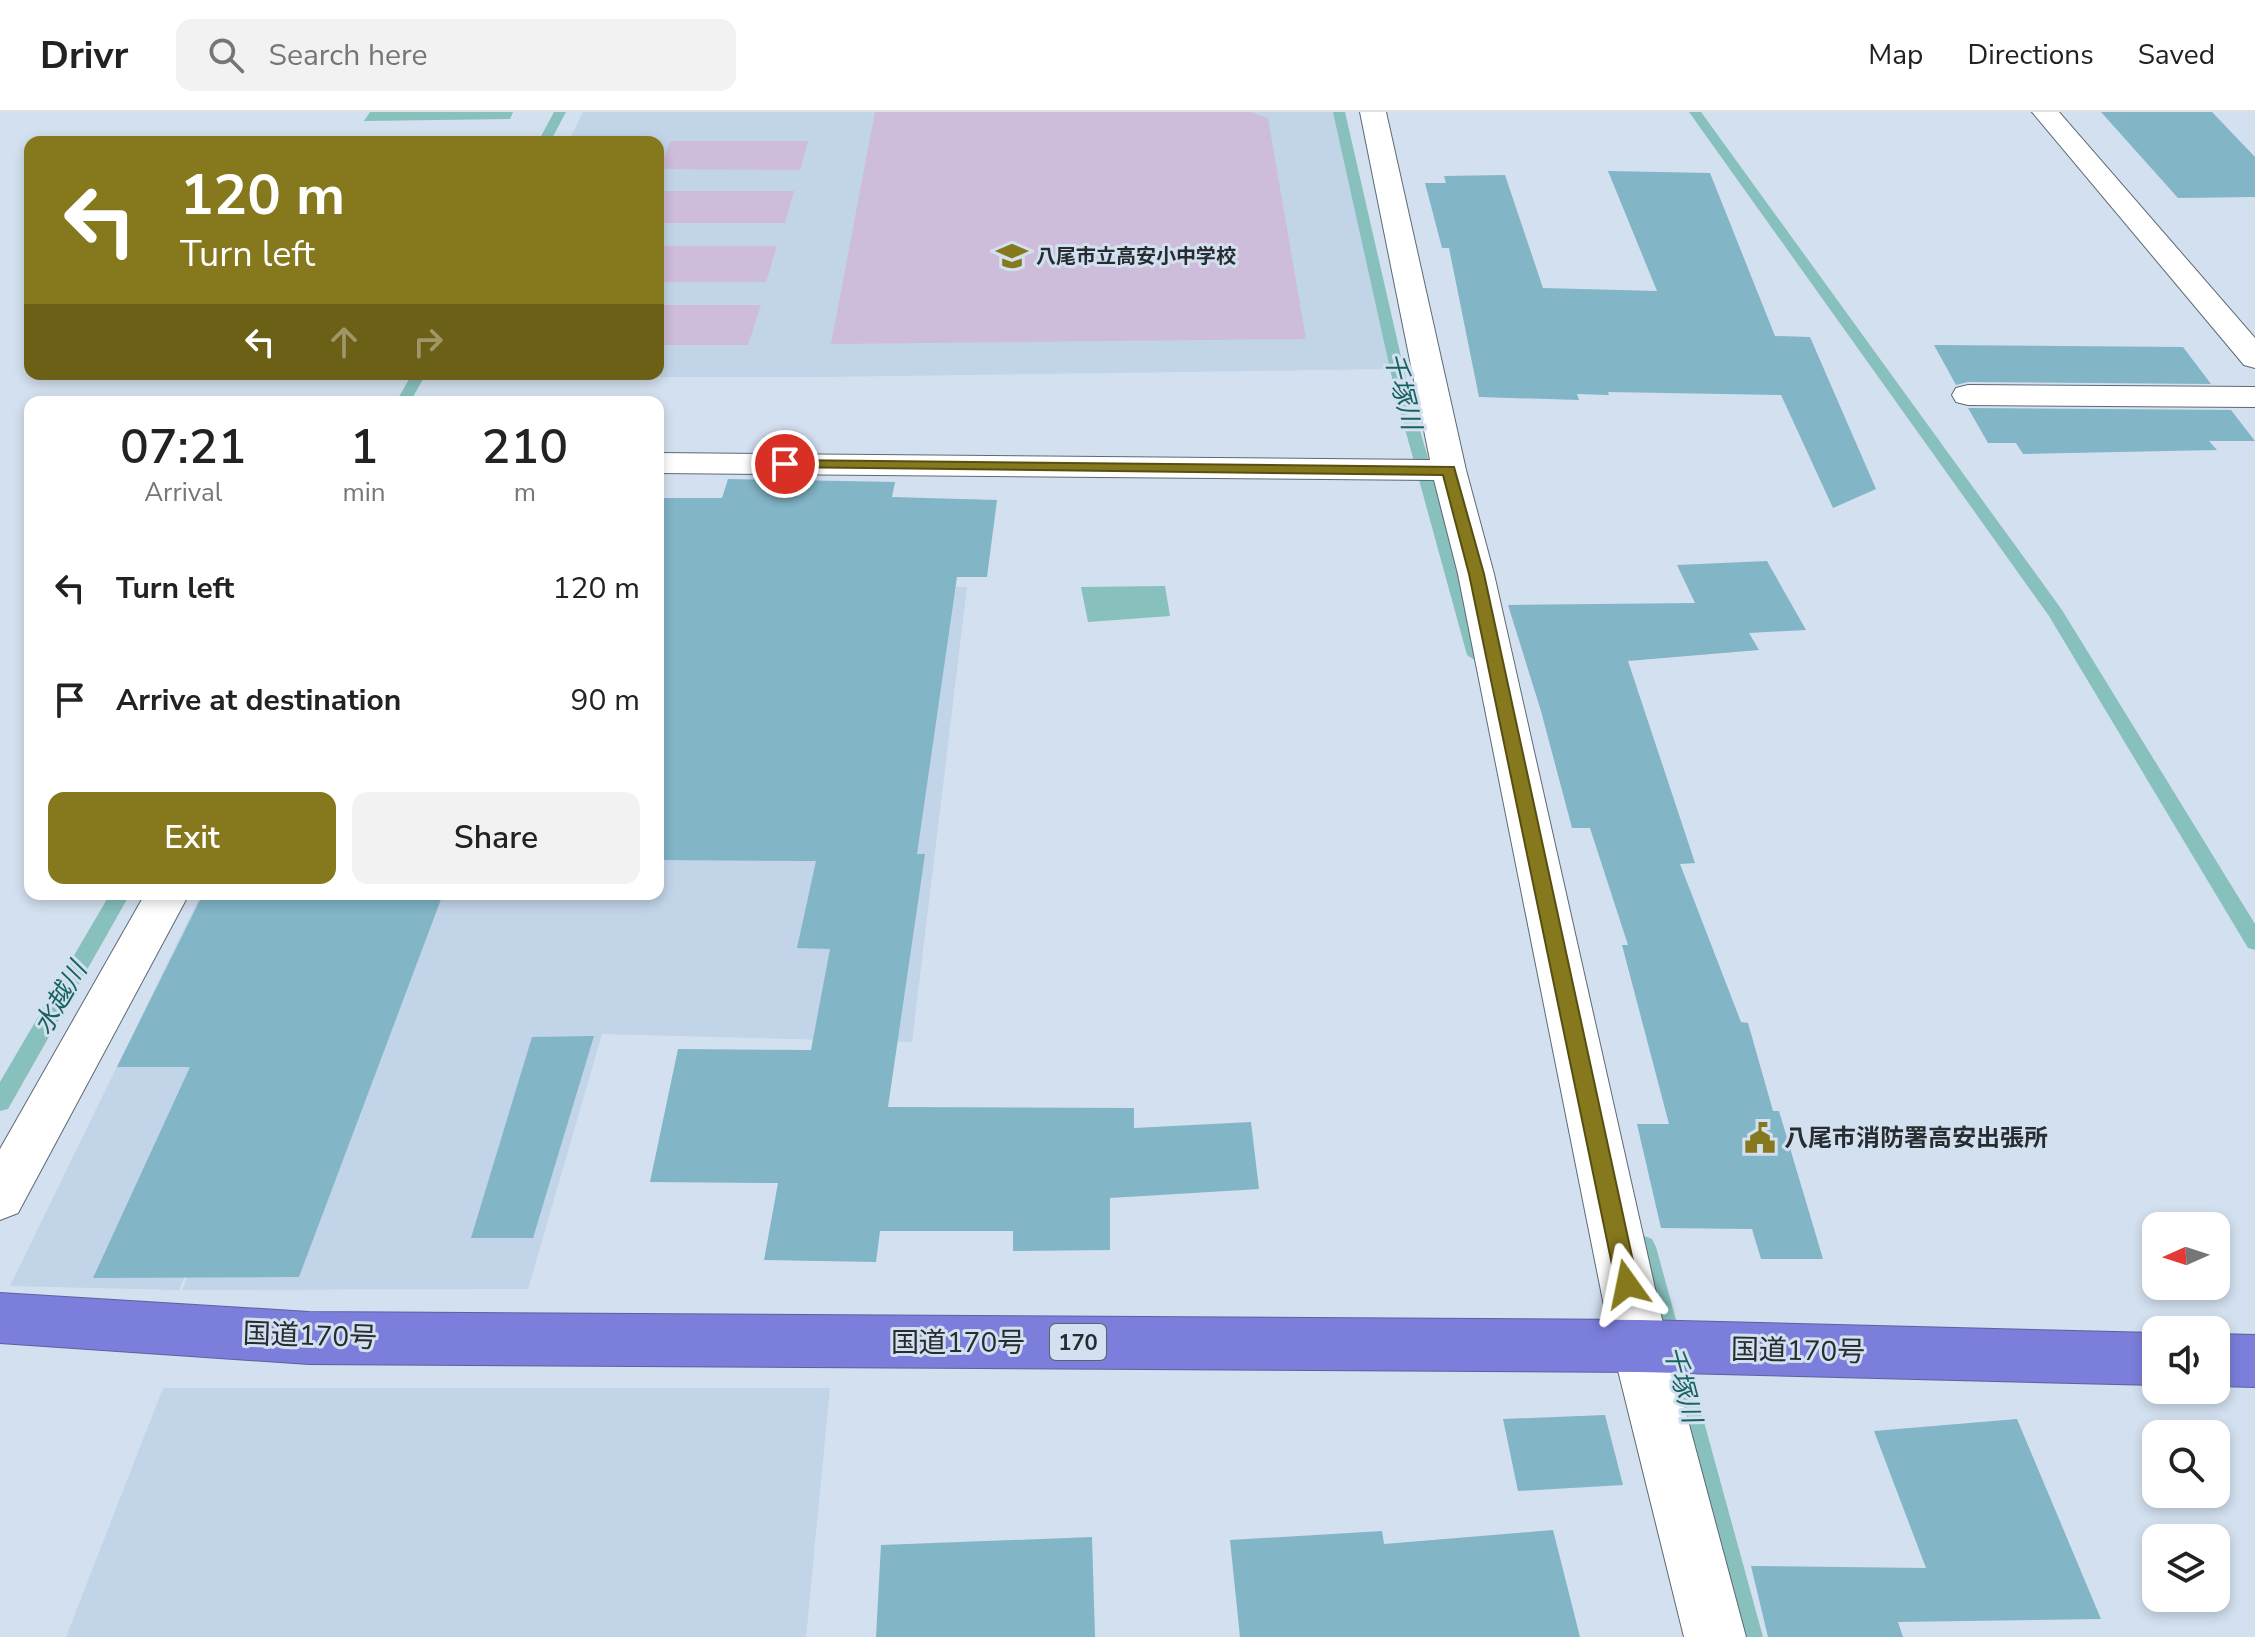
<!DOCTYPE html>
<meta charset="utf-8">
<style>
body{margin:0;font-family:"Nunito Sans","Noto Sans JP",sans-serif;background:#f2f2f2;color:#222;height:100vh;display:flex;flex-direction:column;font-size:30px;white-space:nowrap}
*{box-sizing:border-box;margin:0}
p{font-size:26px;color:#767676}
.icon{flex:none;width:44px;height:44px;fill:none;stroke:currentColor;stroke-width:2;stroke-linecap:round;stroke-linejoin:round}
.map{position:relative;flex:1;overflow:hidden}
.sheet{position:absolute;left:24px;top:284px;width:640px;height:504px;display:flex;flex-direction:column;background:#fff;border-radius:16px;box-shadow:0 4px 12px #0003}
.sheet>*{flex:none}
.hud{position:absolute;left:24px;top:24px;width:640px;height:244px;border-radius:16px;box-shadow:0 4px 12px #0003;background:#86781c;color:#fff;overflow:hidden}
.needle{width:52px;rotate:267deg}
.fabs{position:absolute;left:2142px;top:1100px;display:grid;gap:16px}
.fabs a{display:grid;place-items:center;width:88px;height:88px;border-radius:16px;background:#fff;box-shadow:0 4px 12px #0003;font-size:40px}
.pin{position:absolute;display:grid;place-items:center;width:68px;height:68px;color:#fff;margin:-34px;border:4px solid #fff;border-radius:50%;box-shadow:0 2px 8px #0007}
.me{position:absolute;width:88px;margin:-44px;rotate:348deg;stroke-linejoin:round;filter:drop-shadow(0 0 6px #0008)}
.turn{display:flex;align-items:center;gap:28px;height:168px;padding:0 24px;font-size:36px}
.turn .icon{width:104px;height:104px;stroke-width:2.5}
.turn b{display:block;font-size:56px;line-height:68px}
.lanes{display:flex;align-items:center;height:76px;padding:0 24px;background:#0003;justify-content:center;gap:40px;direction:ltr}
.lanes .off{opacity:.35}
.eta{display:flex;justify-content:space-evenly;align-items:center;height:136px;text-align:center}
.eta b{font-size:48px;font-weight:600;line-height:56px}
.primary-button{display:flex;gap:16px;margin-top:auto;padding:16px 24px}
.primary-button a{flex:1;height:92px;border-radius:16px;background:#86781c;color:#fff;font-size:32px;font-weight:600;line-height:92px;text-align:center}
.primary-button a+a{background:#f2f2f2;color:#222}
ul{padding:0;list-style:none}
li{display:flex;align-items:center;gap:24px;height:112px;padding:0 24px}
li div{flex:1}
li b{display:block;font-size:30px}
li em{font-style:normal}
header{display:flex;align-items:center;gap:48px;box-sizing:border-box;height:112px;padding:0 40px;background:#fff;border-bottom:2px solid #e0e0e0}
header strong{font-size:38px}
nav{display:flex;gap:44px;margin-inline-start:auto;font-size:28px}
.search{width:560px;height:72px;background:#f2f2f2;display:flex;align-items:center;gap:20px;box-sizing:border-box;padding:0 28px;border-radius:16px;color:#767676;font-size:30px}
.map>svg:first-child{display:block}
.built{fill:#c2d4e8}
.green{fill:#cdbcda}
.water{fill:#87c0bc}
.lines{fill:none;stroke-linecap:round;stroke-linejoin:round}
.stream{fill:#87c0bc;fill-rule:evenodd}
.building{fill:#82b5c6}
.minor-casing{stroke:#5d6975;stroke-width:2}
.highway-casing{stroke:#5e619f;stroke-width:2}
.minor{fill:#fff;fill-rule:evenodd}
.highway{fill:#7b7eda;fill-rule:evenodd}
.route{fill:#86781c;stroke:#574e12;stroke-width:2}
.labels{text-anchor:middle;stroke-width:6;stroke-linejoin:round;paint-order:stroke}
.far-poi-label{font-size:20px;font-weight:bold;fill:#272c31;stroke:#d3e0ef;text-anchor:start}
.shield{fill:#d3e0ef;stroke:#5b626a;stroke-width:2}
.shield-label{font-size:22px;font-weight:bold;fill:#272c31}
.poi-label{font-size:24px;font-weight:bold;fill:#272c31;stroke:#d3e0ef;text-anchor:start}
.water-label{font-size:26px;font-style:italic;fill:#176360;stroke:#d3e0ef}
.near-street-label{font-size:28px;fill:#272c31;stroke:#d3e0ef}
</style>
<header>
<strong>Drivr</strong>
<div class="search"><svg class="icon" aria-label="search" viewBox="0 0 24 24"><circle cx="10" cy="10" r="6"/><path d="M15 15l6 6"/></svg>Search here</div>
<nav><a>Map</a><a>Directions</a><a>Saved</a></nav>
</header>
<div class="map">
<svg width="2255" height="1525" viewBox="0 0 2255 1525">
<rect width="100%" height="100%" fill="#d3e0ef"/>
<!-- built -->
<g class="built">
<path d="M583,0H1336L1390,257L822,265H443L444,262H658V30H568Z"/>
<path d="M658,472L967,475L912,930L602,922L528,1177L182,1178L346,782H658Z"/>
<path d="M201,782H343L179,1178L10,1174Z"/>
<path d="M163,1276H830L806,1525H66Z"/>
</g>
<!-- green -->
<g class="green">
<path d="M875,0H1250L1268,6L1306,227L831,232Z"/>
<path d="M671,29H808L800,58L659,57Z"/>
<path d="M658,79H794L785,111H658Z"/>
<path d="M658,134H777L766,170H658Z"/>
<path d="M658,193H761L748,233H658Z"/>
</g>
<!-- water -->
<g class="water">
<path d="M370,0H513L510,7L364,9Z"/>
<path d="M1165,474L1170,504L1088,510L1081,475Z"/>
</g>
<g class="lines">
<!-- stream -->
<g class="stream">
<path d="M554,0H566L550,30H538Z"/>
<path d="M1333,0H1345L1410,284L1485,543L1476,549L1467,543L1396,284Z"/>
<path d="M1689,0H1701L2062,498L2255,812V838L2248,836L2049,504Z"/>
<path d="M412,262H426L410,290H396Z"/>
<path d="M110,782H130L8,997L0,999V970Z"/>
<path d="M1644,1124L1652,1127L1656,1135L1763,1525H1735L1632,1135L1636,1127Z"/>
</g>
</g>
<!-- building -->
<g class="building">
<path d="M2101,0H2212L2255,45V85L2178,86Z"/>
<path d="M1608,59L1710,61L1775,224L1810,225L1876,377L1833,396L1781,283L1608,280L1609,283L1577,282L1579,288L1479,285L1449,136H1442L1425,71H1446L1444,64L1505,63L1543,176L1657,179Z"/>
<path d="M1934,233L2183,235L2211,272L1968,270L1956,273Z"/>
<path d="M1968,296L2231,298L2255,329H2209L2217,338L2023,342L2016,331H1988Z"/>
<path d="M728,367L895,370L892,385L997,388L987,465H957L917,742H925L888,995L1134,996V1016L1251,1010L1259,1077L1110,1086V1138L1013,1139V1119H880L876,1150L764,1148L778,1071L650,1070L678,937L811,938L830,837L797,836L816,749L658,748V386H722Z"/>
<path d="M1767,449L1806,518L1749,521L1759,538L1628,549L1695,751L1680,752L1741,910L1748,911L1773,999H1779L1823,1147H1761L1752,1117L1661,1116L1637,1012H1669L1622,833H1628L1590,716H1572L1541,599L1508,493L1695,491L1677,453Z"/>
<path d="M203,782H443L299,1165L93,1166L190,955H117Z"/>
<path d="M594,924L533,1126H471L532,925Z"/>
<path d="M1605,1303L1623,1373L1518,1379L1503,1307Z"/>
<path d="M2017,1307L2101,1507L1898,1510L1903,1525H1768L1751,1454L1926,1456L1874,1319Z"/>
<path d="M1553,1418L1580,1525H1240L1230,1428L1382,1419L1384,1432Z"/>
<path d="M1092,1425L1095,1525H876L881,1433Z"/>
</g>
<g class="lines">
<defs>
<g id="minor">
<path d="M1360,0H1386L1466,358L1494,462L1668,1234L1746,1525H1684L1612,1234L1458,462L1434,368L658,361V341L1430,348Z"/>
<path d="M2032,0H2059L2255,226V256L2244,253Z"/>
<path d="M1968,273L2255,275V295L1968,293L1956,290L1952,283L1956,276Z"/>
<path d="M145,782H189L18,1101L0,1108V1037Z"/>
</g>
<g id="highway">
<path d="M0,1181L309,1200L1640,1208L2156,1221V1273L1640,1260L309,1252L0,1231Z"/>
<path d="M2216,1222L2255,1223V1275L2216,1274Z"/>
</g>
</defs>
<!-- minor casing -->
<use href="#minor" class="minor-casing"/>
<!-- highway casing -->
<use href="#highway" class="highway-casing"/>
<!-- minor -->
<use href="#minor" class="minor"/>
<!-- highway -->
<use href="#highway" class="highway"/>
</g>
<!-- route -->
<path class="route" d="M785,348L1454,355L1484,462L1638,1172L1635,1179L1627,1182L1619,1179L1616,1172L1469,462L1443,363L780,355L778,352Z"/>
<!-- icons -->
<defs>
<symbol id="school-bare" viewBox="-9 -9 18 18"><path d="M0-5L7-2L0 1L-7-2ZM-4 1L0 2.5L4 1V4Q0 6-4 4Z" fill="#86781c" stroke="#d3e0ef" stroke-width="2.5" paint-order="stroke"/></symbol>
<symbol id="civic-bare" viewBox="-9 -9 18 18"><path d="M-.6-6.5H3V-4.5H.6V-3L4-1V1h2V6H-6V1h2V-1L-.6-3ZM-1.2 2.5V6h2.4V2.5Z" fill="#86781c" stroke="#d3e0ef" stroke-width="2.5" paint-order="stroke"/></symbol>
</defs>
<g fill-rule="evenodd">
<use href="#school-bare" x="990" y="122" width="44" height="44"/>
<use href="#civic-bare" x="1738" y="1004" width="44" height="44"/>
</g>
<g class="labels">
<!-- far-poi labels -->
<g class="far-poi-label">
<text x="1036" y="151">八尾市立高安小中学校</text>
</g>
<!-- shield labels -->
<rect class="shield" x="1050" y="1212" width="56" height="36" rx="6"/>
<g class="shield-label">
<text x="1078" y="1238">170</text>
</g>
<!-- poi labels -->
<g class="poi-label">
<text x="1784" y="1034">八尾市消防署高安出張所</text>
</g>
<!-- water labels -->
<g class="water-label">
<text transform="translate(1403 279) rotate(76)" y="9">千塚川</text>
<text transform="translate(60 886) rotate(-60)" y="9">水越川</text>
<text transform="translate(1683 1272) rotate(75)" y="9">千塚川</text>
</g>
<!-- near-street labels -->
<g class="near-street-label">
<text transform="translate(310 1223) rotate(2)" y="10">国道170号</text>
<text x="958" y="1240">国道170号</text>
<text transform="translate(1798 1238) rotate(1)" y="10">国道170号</text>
</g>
</g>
</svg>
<div class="fabs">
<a><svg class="needle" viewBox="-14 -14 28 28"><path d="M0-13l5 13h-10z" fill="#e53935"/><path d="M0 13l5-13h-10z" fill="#767676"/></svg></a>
<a><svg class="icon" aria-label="sound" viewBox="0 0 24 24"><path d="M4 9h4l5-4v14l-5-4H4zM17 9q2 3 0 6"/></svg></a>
<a><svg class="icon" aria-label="search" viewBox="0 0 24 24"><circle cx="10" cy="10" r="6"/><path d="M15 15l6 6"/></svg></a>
<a><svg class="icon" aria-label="layers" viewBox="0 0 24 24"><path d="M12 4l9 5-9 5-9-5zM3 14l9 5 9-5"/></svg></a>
</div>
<div class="pin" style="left:785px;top:352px;background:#d93025"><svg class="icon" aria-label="arrive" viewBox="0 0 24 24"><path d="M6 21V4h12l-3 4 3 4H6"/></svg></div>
<svg class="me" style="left:1627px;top:1172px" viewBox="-20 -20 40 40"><path d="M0-17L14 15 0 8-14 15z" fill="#86781c" stroke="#fff" stroke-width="4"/></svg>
<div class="hud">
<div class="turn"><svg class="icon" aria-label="left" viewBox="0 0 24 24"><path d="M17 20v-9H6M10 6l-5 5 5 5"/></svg><div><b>120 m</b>Turn left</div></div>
<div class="lanes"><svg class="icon" aria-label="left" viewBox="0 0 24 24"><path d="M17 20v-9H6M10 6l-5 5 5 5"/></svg><svg class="icon off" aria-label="ahead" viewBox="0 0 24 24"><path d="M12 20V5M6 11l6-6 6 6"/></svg><svg class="icon off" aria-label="right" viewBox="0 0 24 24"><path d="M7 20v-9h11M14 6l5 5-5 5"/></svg></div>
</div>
<section class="sheet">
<div class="eta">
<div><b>07:21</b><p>Arrival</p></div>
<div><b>1</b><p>min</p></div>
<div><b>210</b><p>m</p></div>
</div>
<ul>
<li><svg class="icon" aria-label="left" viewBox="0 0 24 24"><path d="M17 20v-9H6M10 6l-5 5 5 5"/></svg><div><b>Turn left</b></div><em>120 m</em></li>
<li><svg class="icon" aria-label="arrive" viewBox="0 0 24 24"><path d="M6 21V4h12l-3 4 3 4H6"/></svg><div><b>Arrive at destination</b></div><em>90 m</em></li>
</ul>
<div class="primary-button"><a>Exit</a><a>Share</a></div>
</section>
</div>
